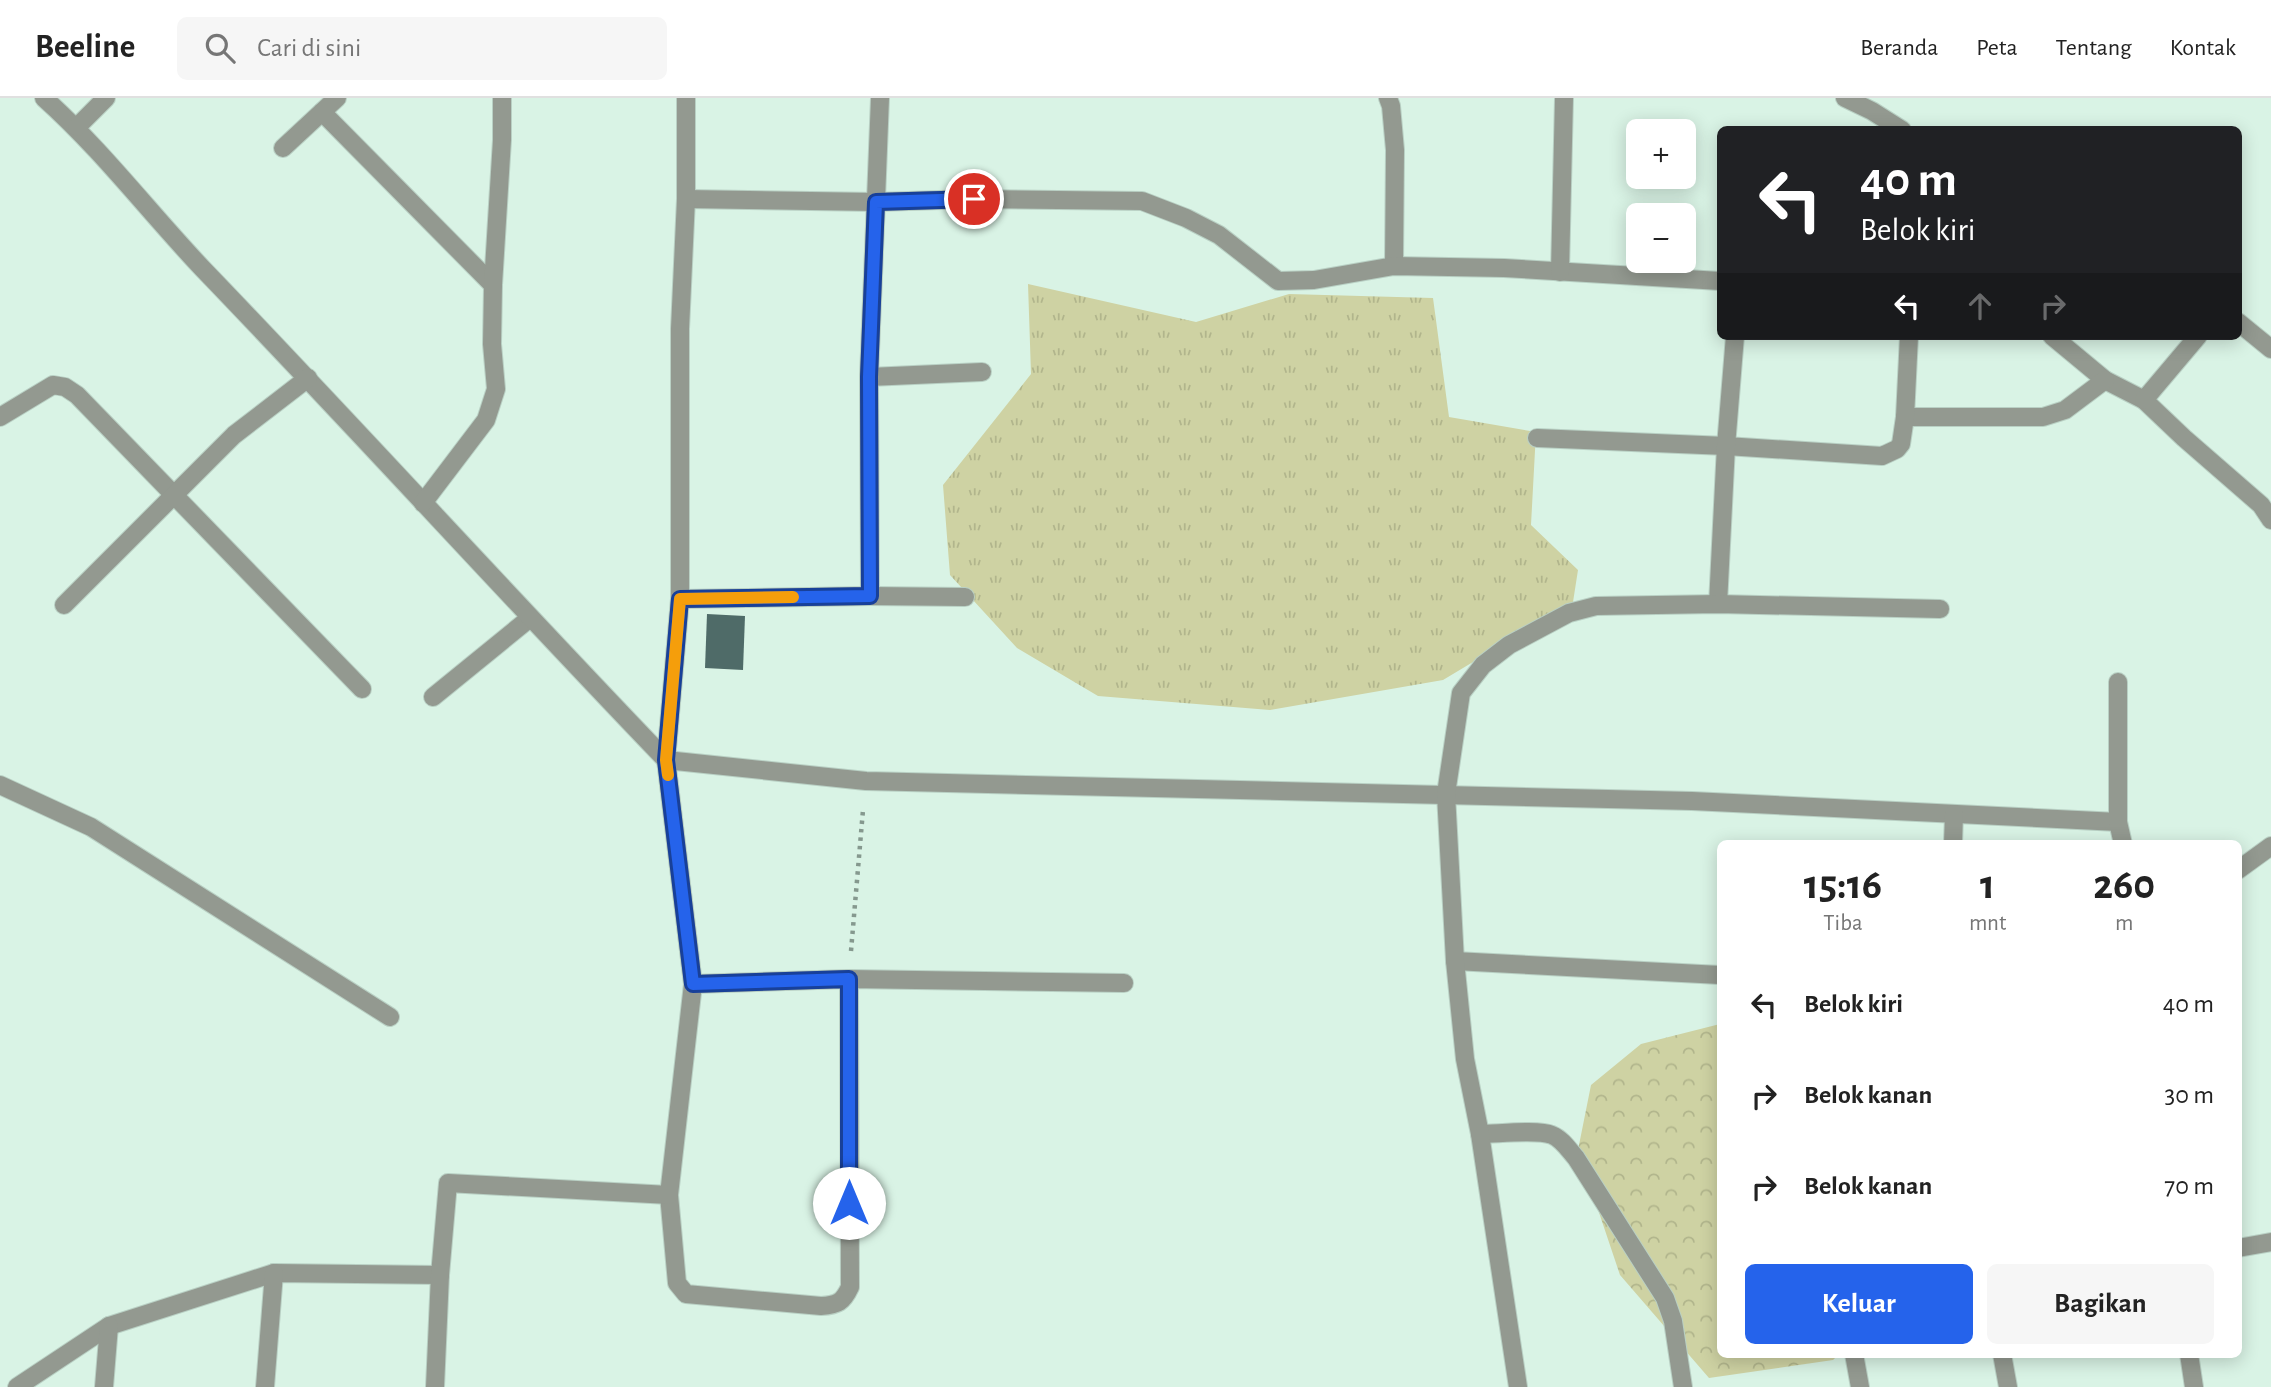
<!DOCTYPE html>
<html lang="id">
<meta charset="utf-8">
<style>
body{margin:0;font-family:"Alegreya Sans",sans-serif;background:#f6f6f6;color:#222;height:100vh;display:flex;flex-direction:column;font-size:26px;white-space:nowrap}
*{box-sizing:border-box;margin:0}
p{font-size:23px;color:#767676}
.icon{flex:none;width:38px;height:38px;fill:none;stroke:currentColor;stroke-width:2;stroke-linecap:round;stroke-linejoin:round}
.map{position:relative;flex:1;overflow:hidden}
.details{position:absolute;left:1717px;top:742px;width:525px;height:518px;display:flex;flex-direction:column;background:#fff;border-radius:10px;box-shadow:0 4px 18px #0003}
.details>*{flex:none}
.banner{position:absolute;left:1717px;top:28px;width:525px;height:214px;border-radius:10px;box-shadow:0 4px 18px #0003;background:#202124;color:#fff;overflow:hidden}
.controls{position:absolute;left:1626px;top:21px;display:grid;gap:14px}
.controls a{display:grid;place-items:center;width:70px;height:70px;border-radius:10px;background:#fff;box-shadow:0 4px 18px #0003;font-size:35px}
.pin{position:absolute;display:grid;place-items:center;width:60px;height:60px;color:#fff;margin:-30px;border:4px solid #fff;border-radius:50%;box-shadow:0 2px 7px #0007}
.me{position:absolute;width:77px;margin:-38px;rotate:0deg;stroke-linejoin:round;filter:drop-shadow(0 0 5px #0008)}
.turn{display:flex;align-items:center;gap:24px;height:147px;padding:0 28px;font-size:32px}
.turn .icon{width:91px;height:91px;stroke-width:2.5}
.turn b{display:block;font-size:49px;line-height:60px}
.lanes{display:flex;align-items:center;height:66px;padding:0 28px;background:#0003;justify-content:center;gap:35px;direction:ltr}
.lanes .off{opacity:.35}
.eta{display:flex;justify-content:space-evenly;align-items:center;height:119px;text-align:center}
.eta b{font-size:42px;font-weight:600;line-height:49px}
.primary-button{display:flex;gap:14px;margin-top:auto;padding:14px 28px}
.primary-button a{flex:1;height:80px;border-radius:10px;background:#2563eb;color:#fff;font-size:28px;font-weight:600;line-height:80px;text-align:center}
.primary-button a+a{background:#f6f6f6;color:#222}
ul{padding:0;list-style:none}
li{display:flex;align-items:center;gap:21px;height:91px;padding:0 28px}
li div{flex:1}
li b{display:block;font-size:26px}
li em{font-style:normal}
header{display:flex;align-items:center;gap:42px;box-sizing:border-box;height:98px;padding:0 35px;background:#fff;border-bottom:2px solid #e0e0e0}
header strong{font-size:33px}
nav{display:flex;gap:38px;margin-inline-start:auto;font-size:24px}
.search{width:490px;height:63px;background:#f6f6f6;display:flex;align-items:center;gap:18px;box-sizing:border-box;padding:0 24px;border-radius:10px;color:#767676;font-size:26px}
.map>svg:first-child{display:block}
.grass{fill:url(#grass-tufts)}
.forest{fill:url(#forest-crowns)}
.building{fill:#4f6b68}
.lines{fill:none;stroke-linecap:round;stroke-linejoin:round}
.service-casing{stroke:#b9d0c4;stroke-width:20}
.minor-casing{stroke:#b9d0c4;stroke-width:20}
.path{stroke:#85988e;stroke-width:4.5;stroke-dasharray:3.5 5;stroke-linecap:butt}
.service{stroke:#939990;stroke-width:18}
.minor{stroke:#939990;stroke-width:18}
.route-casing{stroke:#184099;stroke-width:18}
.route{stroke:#2563eb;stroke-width:12}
.slow{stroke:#f59e0b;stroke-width:12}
</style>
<header>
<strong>Beeline</strong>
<div class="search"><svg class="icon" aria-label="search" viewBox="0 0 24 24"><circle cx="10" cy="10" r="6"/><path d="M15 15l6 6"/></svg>Cari di sini</div>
<nav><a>Beranda</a><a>Peta</a><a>Tentang</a><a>Kontak</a></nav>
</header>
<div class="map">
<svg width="2271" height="1289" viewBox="0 0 2271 1289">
<defs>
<pattern id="grass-tufts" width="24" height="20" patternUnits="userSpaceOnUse" patternTransform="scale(1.75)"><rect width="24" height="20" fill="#ced2a3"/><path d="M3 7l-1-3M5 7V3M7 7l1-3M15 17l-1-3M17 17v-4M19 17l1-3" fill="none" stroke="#b1b58c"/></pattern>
<pattern id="forest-crowns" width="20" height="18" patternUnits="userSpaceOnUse" patternTransform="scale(1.75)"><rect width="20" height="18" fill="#ced2a3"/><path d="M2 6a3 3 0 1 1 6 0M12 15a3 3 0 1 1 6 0" fill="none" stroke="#b1b58c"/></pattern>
</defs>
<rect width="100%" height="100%" fill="#d9f3e5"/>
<!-- grass -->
<path class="grass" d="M1028,186L1196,224L1289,196L1433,200L1449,319L1536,334L1531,427L1578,472L1573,504L1443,582L1270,612L1098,598L1017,550L950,477L943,387L1031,276Z"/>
<!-- forest -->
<path class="forest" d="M1720,926V1256L1838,1257L1833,1262L1709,1280L1620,1177L1578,1052L1591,987L1641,946Z"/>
<!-- building -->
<path class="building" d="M707,516L745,518L743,572L705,570Z"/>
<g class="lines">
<defs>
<path id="service" d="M433,599L530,520"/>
<g id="minor">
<path d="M44,0C102,52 149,114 202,170C358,332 510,500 666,662L866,683L1692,703L2118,724"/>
<path d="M1388,0L1391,8L1395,52L1394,168"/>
<path d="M1845,0L1872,13L1902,32"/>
<path d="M322,14L493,187"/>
<path d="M77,29L106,0"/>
<path d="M283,50L337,0"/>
<path d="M686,101L876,104L974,101L1142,103L1186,120L1219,137L1278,183L1314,182L1394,168L1504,170L1720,183"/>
<path d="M1560,174L1564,0"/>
<path d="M2238,224L2271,251"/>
<path d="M2052,238L2105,282L2144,302L2184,340L2261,407L2271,422"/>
<path d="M869,279L982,274"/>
<path d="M2144,302L2198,238"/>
<path d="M0,319L53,287L65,289L77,297L362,591"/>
<path d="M1905,319H2043L2065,312L2105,282"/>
<path d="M1537,340L1726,348L1882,358L1897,351L1901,346L1905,319L1909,238"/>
<path d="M423,405L486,322L496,291L492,246L493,187L502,42V0"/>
<path d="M870,498L965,499"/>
<path d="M680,501L870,498L869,279L880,0"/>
<path d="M1718,506L1726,348L1735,238"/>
<path d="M64,507L234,337L308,280"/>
<path d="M2118,584V724L2123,746"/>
<path d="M0,687L91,729L390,919"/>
<path d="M1953,746L1954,716"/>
<path d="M2238,772L2271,748"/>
<path d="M1455,863L1720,877"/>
<path d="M693,886L849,881L1124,885"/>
<path d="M1480,1036C1497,1036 1538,1031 1552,1037C1562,1041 1569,1052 1576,1060L1665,1200L1673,1223L1683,1289"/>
<path d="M669,1097L677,1185L686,1196L821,1208C838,1207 843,1204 850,1189L849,881"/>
<path d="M2238,1150L2271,1144"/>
<path d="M1854,1256L1860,1289"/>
<path d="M2002,1256L2008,1289"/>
<path d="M2189,1256L2194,1289"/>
<path d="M17,1289L109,1228L274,1175L440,1177"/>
<path d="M104,1289L109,1228"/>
<path d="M265,1289L274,1175"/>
<path d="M435,1289L440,1177L448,1085L669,1097L693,886L666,662L680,501V231L686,101V0"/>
<path d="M1518,1289L1480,1036L1465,961L1455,863L1446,696L1461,595L1483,567L1509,547L1569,515L1596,508L1718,506L1940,511"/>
</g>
</defs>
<!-- service casing -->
<use href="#service" class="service-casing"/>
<!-- minor casing -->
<use href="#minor" class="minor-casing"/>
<!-- path -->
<path class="path" d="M851,853L863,712"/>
<!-- service -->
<use href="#service" class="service"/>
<!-- minor -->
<use href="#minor" class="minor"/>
</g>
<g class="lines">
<defs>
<path id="route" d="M849,1105V881L693,886L666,662L680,501L870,498L869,279L876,104L974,101"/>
</defs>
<!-- route casing -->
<use href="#route" class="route-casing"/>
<!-- route -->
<use href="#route" class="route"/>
<!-- slow -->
<path class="slow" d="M668,677L666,662L680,501L793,499"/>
</g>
</svg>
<div class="controls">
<a>+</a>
<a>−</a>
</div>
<div class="pin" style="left:974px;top:101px;background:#d93025"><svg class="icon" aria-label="arrive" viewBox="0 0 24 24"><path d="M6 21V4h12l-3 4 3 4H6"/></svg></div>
<svg class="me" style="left:849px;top:1105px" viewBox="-20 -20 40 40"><circle r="19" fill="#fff"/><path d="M0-13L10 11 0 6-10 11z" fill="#2563eb"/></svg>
<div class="banner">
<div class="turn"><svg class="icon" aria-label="left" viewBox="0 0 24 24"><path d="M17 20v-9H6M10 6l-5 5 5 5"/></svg><div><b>40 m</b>Belok kiri</div></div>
<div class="lanes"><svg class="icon" aria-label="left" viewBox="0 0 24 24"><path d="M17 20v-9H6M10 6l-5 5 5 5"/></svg><svg class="icon off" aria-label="ahead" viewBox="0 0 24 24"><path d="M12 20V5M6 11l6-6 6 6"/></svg><svg class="icon off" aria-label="right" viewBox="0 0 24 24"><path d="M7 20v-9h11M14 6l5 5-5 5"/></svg></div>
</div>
<section class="details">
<div class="eta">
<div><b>15:16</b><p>Tiba</p></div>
<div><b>1</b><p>mnt</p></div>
<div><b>260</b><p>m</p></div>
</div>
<ul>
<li><svg class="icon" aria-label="left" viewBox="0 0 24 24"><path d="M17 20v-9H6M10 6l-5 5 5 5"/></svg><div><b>Belok kiri</b></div><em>40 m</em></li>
<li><svg class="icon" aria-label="right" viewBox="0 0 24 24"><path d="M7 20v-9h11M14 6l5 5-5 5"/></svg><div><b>Belok kanan</b></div><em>30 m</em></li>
<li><svg class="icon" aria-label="right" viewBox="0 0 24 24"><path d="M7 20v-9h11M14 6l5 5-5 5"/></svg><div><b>Belok kanan</b></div><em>70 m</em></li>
</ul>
<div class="primary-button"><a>Keluar</a><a>Bagikan</a></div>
</section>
</div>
